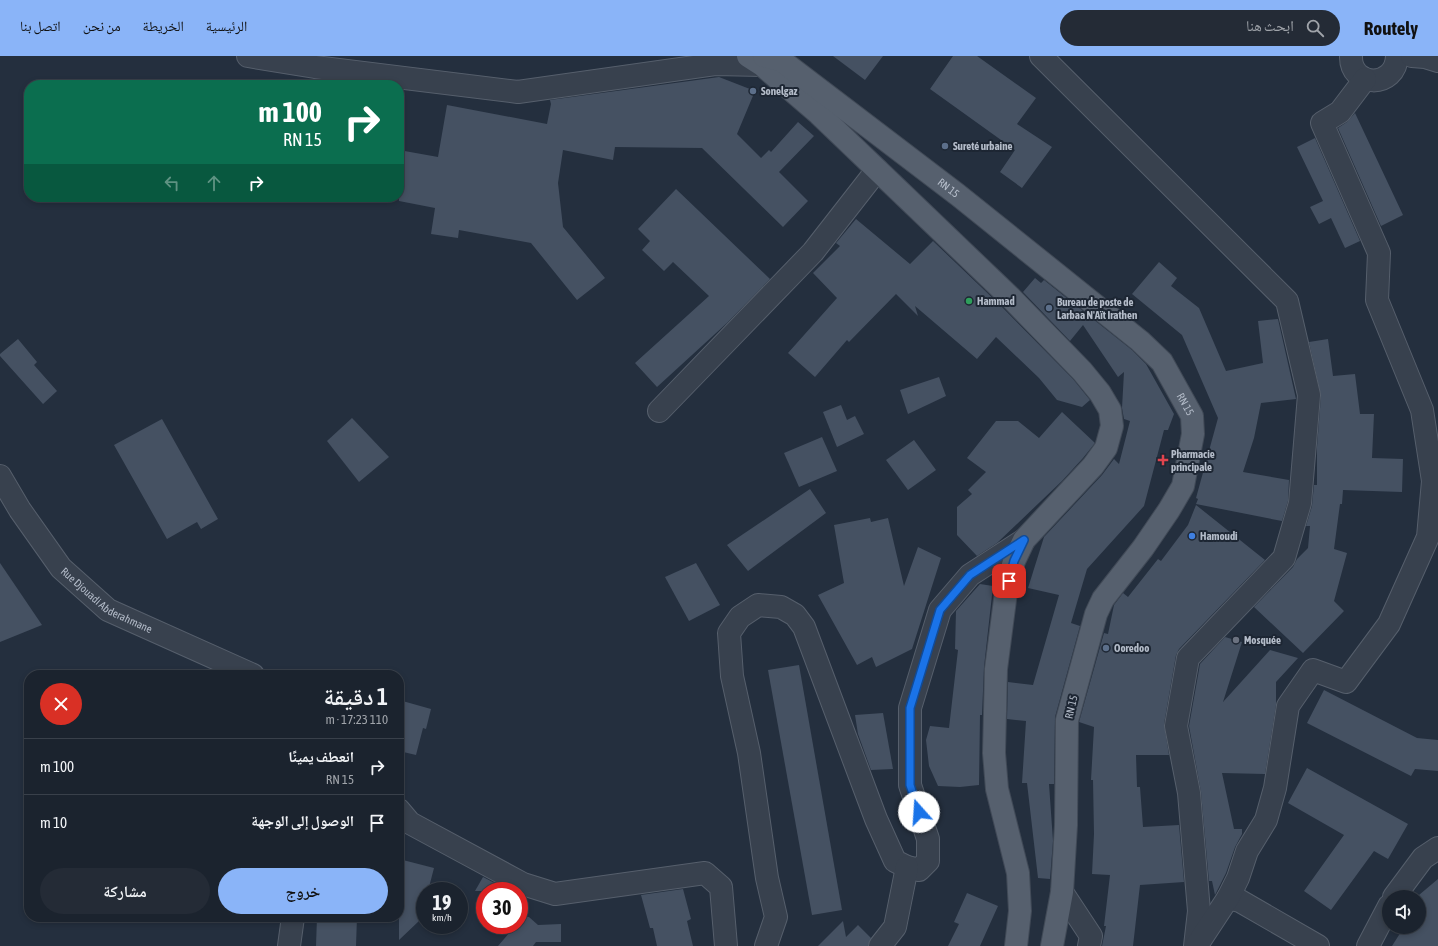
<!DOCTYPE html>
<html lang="ar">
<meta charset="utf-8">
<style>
body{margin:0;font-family:"Asap Condensed","Noto Naskh Arabic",sans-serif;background:#242b36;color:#f1f3f6;direction:rtl;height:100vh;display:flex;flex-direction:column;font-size:15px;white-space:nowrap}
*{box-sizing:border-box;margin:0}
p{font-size:13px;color:#a0a4aa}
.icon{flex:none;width:22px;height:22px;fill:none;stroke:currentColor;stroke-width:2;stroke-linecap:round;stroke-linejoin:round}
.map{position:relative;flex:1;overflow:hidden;direction:ltr}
.drawer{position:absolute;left:24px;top:614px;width:380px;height:252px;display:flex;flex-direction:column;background:#1b232e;border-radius:16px;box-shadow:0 2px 6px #0003,0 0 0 1px #39404a;direction:rtl}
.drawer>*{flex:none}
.hud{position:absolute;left:24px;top:24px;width:380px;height:122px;border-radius:16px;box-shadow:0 2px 6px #0003,0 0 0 1px #39404a;direction:rtl;background:#0b6e4f;color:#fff;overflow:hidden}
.controls{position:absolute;left:1382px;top:834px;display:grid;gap:8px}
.controls a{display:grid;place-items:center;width:44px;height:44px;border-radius:50%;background:#1b232e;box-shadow:0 2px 6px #0003,0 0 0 1px #39404a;font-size:20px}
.speed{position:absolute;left:416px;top:826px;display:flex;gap:8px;font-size:20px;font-weight:700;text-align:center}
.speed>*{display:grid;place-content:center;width:52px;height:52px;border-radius:50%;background:#1b232e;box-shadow:0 2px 6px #0003,0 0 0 1px #39404a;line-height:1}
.speed small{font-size:10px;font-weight:400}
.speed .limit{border:6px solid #d22;background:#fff;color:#111}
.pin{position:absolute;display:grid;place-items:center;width:34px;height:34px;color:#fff;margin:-17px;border-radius:8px;box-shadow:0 2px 6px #0006}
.me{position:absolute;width:44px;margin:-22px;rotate:341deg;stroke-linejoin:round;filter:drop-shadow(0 0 3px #0008)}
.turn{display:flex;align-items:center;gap:14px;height:84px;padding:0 16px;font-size:18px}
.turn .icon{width:52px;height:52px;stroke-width:2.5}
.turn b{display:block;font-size:28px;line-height:34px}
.lanes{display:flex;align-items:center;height:38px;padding:0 16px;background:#0003;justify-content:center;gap:20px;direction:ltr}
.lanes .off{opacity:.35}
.round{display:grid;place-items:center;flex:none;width:42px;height:42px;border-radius:21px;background:#242b36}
.overview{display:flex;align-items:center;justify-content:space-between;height:68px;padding:0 16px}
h1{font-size:24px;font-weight:600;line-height:30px}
.action{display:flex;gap:8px;margin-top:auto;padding:8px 16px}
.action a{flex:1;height:46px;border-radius:24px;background:#8ab4f8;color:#111;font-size:16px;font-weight:600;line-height:46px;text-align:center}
.action a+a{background:#242b36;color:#f1f3f6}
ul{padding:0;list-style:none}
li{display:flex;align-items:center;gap:12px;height:56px;padding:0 16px;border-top:1px solid #39404a}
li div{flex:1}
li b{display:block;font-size:15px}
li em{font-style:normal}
header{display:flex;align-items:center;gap:24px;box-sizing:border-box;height:56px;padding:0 20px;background:#8ab4f8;color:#111}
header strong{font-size:19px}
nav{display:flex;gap:22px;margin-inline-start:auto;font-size:14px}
.search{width:280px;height:36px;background:#242b36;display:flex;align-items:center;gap:10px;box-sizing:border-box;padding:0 14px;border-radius:22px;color:#a0a4aa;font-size:15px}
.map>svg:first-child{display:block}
.building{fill:#455162}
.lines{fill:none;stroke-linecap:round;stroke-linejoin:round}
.minor-casing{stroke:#565f6c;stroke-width:24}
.major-casing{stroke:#414a57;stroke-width:24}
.minor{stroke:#38414e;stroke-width:22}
.major{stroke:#56606e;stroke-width:22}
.route-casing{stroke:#114b97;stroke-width:10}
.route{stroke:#1a73e8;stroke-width:7}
.service-dot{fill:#5c6f8a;stroke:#1d2633;stroke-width:1.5}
.leisure-dot{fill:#2e9e5b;stroke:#1d2633;stroke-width:1.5}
.health-dot{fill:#e0444e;stroke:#1d2633;stroke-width:1.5}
.shop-dot{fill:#3f7fe0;stroke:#1d2633;stroke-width:1.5}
.worship-dot{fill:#6b7280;stroke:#1d2633;stroke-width:1.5}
.labels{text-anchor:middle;stroke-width:4;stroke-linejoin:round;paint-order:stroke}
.poi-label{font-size:11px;font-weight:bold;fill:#b4bcc9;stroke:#1d2633;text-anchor:start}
.street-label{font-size:11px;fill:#b4bcc9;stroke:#1d2633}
</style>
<header>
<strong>Routely</strong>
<div class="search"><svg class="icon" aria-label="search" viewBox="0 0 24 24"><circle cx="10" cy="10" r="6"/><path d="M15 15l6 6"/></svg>ابحث هنا</div>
<nav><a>الرئيسية</a><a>الخريطة</a><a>من نحن</a><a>اتصل بنا</a></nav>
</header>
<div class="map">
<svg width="1438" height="890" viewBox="0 0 1438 890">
<rect width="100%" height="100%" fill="#242f3e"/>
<!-- building -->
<g class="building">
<path d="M833,0H883L865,24Z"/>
<path d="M953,0H977L1036,42L1017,68L1052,91L1022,132L1000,116L1015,94L930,33Z"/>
<path d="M719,21L755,35L737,78L761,102L769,94L771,96L798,66L814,80L779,116L808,145L783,171L702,92L615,91L613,104L563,94L558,127L563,171L605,222L577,244L531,187L459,174L458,182L431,178L435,152L399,145V94L438,101L447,49L547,68L551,48L550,44Z"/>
<path d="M1355,57L1403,159L1381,170L1338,72L1347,66Z"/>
<path d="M1315,82L1360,185L1345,192L1331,162L1319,168L1310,151L1323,145L1297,91Z"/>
<path d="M676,133L770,223L727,267L657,331L635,307L709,240L673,206L664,215L642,194L650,185L638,173Z"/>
<path d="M856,163L910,208L933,185L1002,251L1073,323L1090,344L1082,351L1057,344L1039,322L996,281L977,303L915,250L918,260L896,238L849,286L847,284L815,321L788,297L837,242L813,217L840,190L836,187Z"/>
<path d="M1159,206L1177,222L1171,230L1199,252L1226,315L1263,307L1258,265L1278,263L1296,343L1261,347L1254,382L1243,416L1289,424L1288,445L1282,465L1196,448L1198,443L1196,442L1218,362L1182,279L1132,238Z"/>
<path d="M1035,222L1041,227L1044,224L1132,294L1146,308L1174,358L1168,374H1164L1144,450L1087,513L1071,567L1080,570L1055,661L1054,728H1049L1053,785L1050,823L1038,822L1027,727H1022L1026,665L1007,663L1008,626L1033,629L1059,539L1028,532L1044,481L1102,419L1114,403L1119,408L1130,365L1124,363L1122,352L1124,316L1118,321L1083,269L1070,285L1023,236Z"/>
<path d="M18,283L37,306L34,309L57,335L43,348L0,300V298Z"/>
<path d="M1328,283L1333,320L1355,318L1360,358H1374L1372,402L1403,403L1402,436L1343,434L1342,448H1340L1334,493L1347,497L1334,545L1344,555L1303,597L1254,551L1293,511L1297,503L1308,492L1310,470H1306L1312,450L1314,429H1317V391L1321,340L1309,286Z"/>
<path d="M939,321L946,340L908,358L900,334Z"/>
<path d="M841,349L847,364L855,360L864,378L837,391L823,356Z"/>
<path d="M1062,356L1095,387L1083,402L1062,425L997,487L977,500L957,479V451L972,438L968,434L986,416L967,402L996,365H1018L1039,382Z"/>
<path d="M352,362L389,401L359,426L327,385Z"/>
<path d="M162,363L218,463L201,473L197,466L167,483L114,389Z"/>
<path d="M822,381L837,415L799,431L784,397Z"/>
<path d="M914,384L936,414L908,434L886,404Z"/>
<path d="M810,433L826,457L748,515L727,489Z"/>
<path d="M1196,449L1265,504L1179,593L1176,599L1164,668L1169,699H1136L1137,731H1140L1143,771L1179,769L1184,826L1140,829L1133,890H1102L1106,870H1104L1110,819L1092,818L1094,778L1093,724H1091L1094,671L1079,666L1104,577L1108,578L1114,549L1123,537L1128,541L1158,503L1161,505L1188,469Z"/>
<path d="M870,462L871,466L888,462L904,530L918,491L941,502L912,593L876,611L872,601L857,609L818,539L844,527L834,469Z"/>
<path d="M0,507L42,569L0,586Z"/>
<path d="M696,507L720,549L689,565L665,521Z"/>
<path d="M980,528L993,530L984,611L982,659H980L979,729L960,731L938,730L929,710L926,684L930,670L949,672L958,594L955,593L956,555Z"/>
<path d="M1225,581L1242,586L1223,646L1270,594L1298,602L1276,626V649L1265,718L1222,717L1234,773H1242V778L1235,791L1226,817L1215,839L1212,825H1209L1201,736L1189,670L1200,608Z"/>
<path d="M799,609L842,854L812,859L768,614Z"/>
<path d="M1324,634L1417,682L1438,684V715L1415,713L1411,720L1307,667Z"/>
<path d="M399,644L431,653L426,673L423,672L416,699L399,695Z"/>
<path d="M883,657L893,713L871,714L858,678L855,659Z"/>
<path d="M1307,712L1408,768L1388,803L1374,795L1331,854L1304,835L1344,779L1288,747Z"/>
<path d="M399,803L434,812L428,835H425V845L419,865L399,884Z"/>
<path d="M483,821L510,835H475Z"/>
<path d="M1438,823V890H1392L1404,871H1419V839Z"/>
<path d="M683,833L691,863L687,865L693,890H657L653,872H650L641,839Z"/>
<path d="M967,837L998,850L980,890H948L959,868L954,866Z"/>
<path d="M317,861H357L356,890H316Z"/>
<path d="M522,861H529L538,869L561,868V886H536L533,890H498L516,869H519V865Z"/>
<path d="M843,865L846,881L858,869L871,882L868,890H818Z"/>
</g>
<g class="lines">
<defs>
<g id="minor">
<path d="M248,0L315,11L518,36L715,8L762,9"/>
<path d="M1041,0L1287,245L1309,339L1300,447L1284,502L1188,602L1176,670L1189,737L1199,855L1195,890"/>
<path d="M1351,0C1350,32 1396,33 1397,0"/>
<path d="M1412,0L1425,1L1438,5"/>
<path d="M659,355L813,196L877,114"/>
<path id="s1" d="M0,420L20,454L61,512L108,554L253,619"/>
<path d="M399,754L410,767L523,828L555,838L705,817L721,831L726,890"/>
<path d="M1062,836L1091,880L1089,890"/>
<path d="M1394,841L1423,802L1438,792"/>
<path d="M1228,842L1240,845L1318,890"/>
<path d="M1197,889L1228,842L1238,822L1247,795L1266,764L1275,732L1288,650L1313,614L1346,626L1389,568L1428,481L1433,425L1422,354L1377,244L1379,197L1322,67L1340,56L1365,23"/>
<path d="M289,890L293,861"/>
<path d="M766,890L776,861L767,822L749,697L732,620L729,577L740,561L758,549L781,551L795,559L804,571L876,763L895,805L907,811L919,814L928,805V783L910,729V652L940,554L970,519L1024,484"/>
<path d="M880,890L895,871L907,811"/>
<path d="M1368,890L1389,850"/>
</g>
<g id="major">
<path d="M748,0L762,9L819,58L1011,242L1082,315L1100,337L1110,354L1112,370L1106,392L1093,410L1024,484L1014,505L1006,536L996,613L994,697L997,733L1018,817L1020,855L1016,890"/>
<path id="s2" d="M764,0L782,5L958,139L1140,285L1162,306L1192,360L1193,378L1183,430L1169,454L1143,492L1103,543L1096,558L1067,664L1066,769L1062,836L1052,890"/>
</g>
</defs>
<!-- minor casing -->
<use href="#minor" class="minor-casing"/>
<!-- major casing -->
<use href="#major" class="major-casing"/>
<!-- minor -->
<use href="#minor" class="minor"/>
<!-- major -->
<use href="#major" class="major"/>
</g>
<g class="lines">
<defs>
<path id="route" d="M919,756L910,729V652L940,554L970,519L1024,484L1014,505L1009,525"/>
</defs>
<!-- route casing -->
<use href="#route" class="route-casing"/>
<!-- route -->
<use href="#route" class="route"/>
</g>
<!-- markers -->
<g class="service-dot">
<circle cx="753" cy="35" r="4"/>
<circle cx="945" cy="90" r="4"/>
<circle cx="1049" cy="252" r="4"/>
<circle cx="1106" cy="592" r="4"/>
</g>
<circle class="leisure-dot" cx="969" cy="245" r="4"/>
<path class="health-dot" d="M1161 398h4v4h4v4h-4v4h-4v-4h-4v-4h4z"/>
<circle class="shop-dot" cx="1192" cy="480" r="4"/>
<circle class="worship-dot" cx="1236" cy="584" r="4"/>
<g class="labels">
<!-- poi labels -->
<g class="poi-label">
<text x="761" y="39">Sonelgaz</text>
<text x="953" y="94">Sureté urbaine</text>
<text x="977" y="249">Hammad</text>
<text x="1057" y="250">Bureau de poste de<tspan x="1057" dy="13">Larbaa N'Aït Irathen</tspan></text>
<text x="1171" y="402">Pharmacie<tspan x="1171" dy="13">principale</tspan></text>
<text x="1200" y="484">Hamoudi</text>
<text x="1244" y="588">Mosquée</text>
<text x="1114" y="596">Ooredoo</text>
</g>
<!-- street labels -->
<g class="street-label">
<text dy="4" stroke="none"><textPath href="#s2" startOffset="228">RN 15</textPath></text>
<text dy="4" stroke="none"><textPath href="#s2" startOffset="552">RN 15</textPath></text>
<text dy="4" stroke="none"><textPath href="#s1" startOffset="167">Rue Djouadi Abderahmane</textPath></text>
<text transform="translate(1071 651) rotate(-77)" y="4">RN 15</text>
</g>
</g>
</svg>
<div class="controls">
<a><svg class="icon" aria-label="sound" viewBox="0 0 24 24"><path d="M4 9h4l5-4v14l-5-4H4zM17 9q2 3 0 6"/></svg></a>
</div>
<div class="speed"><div>19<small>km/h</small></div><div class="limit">30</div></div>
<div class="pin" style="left:1009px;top:525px;background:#d93025"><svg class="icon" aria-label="arrive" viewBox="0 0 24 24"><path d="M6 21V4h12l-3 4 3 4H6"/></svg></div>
<svg class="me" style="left:919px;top:756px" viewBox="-20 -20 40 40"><circle r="19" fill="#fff"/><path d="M0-13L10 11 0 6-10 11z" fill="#1a73e8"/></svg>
<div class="hud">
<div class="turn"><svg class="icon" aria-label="right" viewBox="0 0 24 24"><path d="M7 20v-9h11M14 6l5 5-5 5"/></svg><div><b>100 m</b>RN 15</div></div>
<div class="lanes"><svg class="icon off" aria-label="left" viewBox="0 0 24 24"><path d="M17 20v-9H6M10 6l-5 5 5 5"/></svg><svg class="icon off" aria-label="ahead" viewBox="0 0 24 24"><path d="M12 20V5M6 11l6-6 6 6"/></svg><svg class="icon" aria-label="right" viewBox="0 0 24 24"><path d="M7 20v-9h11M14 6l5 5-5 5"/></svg></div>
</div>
<section class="drawer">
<div class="overview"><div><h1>1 دقيقة</h1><p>110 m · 17:23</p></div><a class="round" style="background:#d93025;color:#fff"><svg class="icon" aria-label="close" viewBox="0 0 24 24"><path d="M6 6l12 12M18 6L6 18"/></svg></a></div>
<ul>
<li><svg class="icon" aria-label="right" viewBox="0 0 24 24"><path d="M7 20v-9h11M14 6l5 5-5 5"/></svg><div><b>انعطف يمينًا</b><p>RN 15</p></div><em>100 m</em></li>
<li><svg class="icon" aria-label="arrive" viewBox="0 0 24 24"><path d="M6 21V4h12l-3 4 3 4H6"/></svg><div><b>الوصول إلى الوجهة</b></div><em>10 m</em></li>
</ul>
<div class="action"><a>خروج</a><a>مشاركة</a></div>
</section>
</div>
